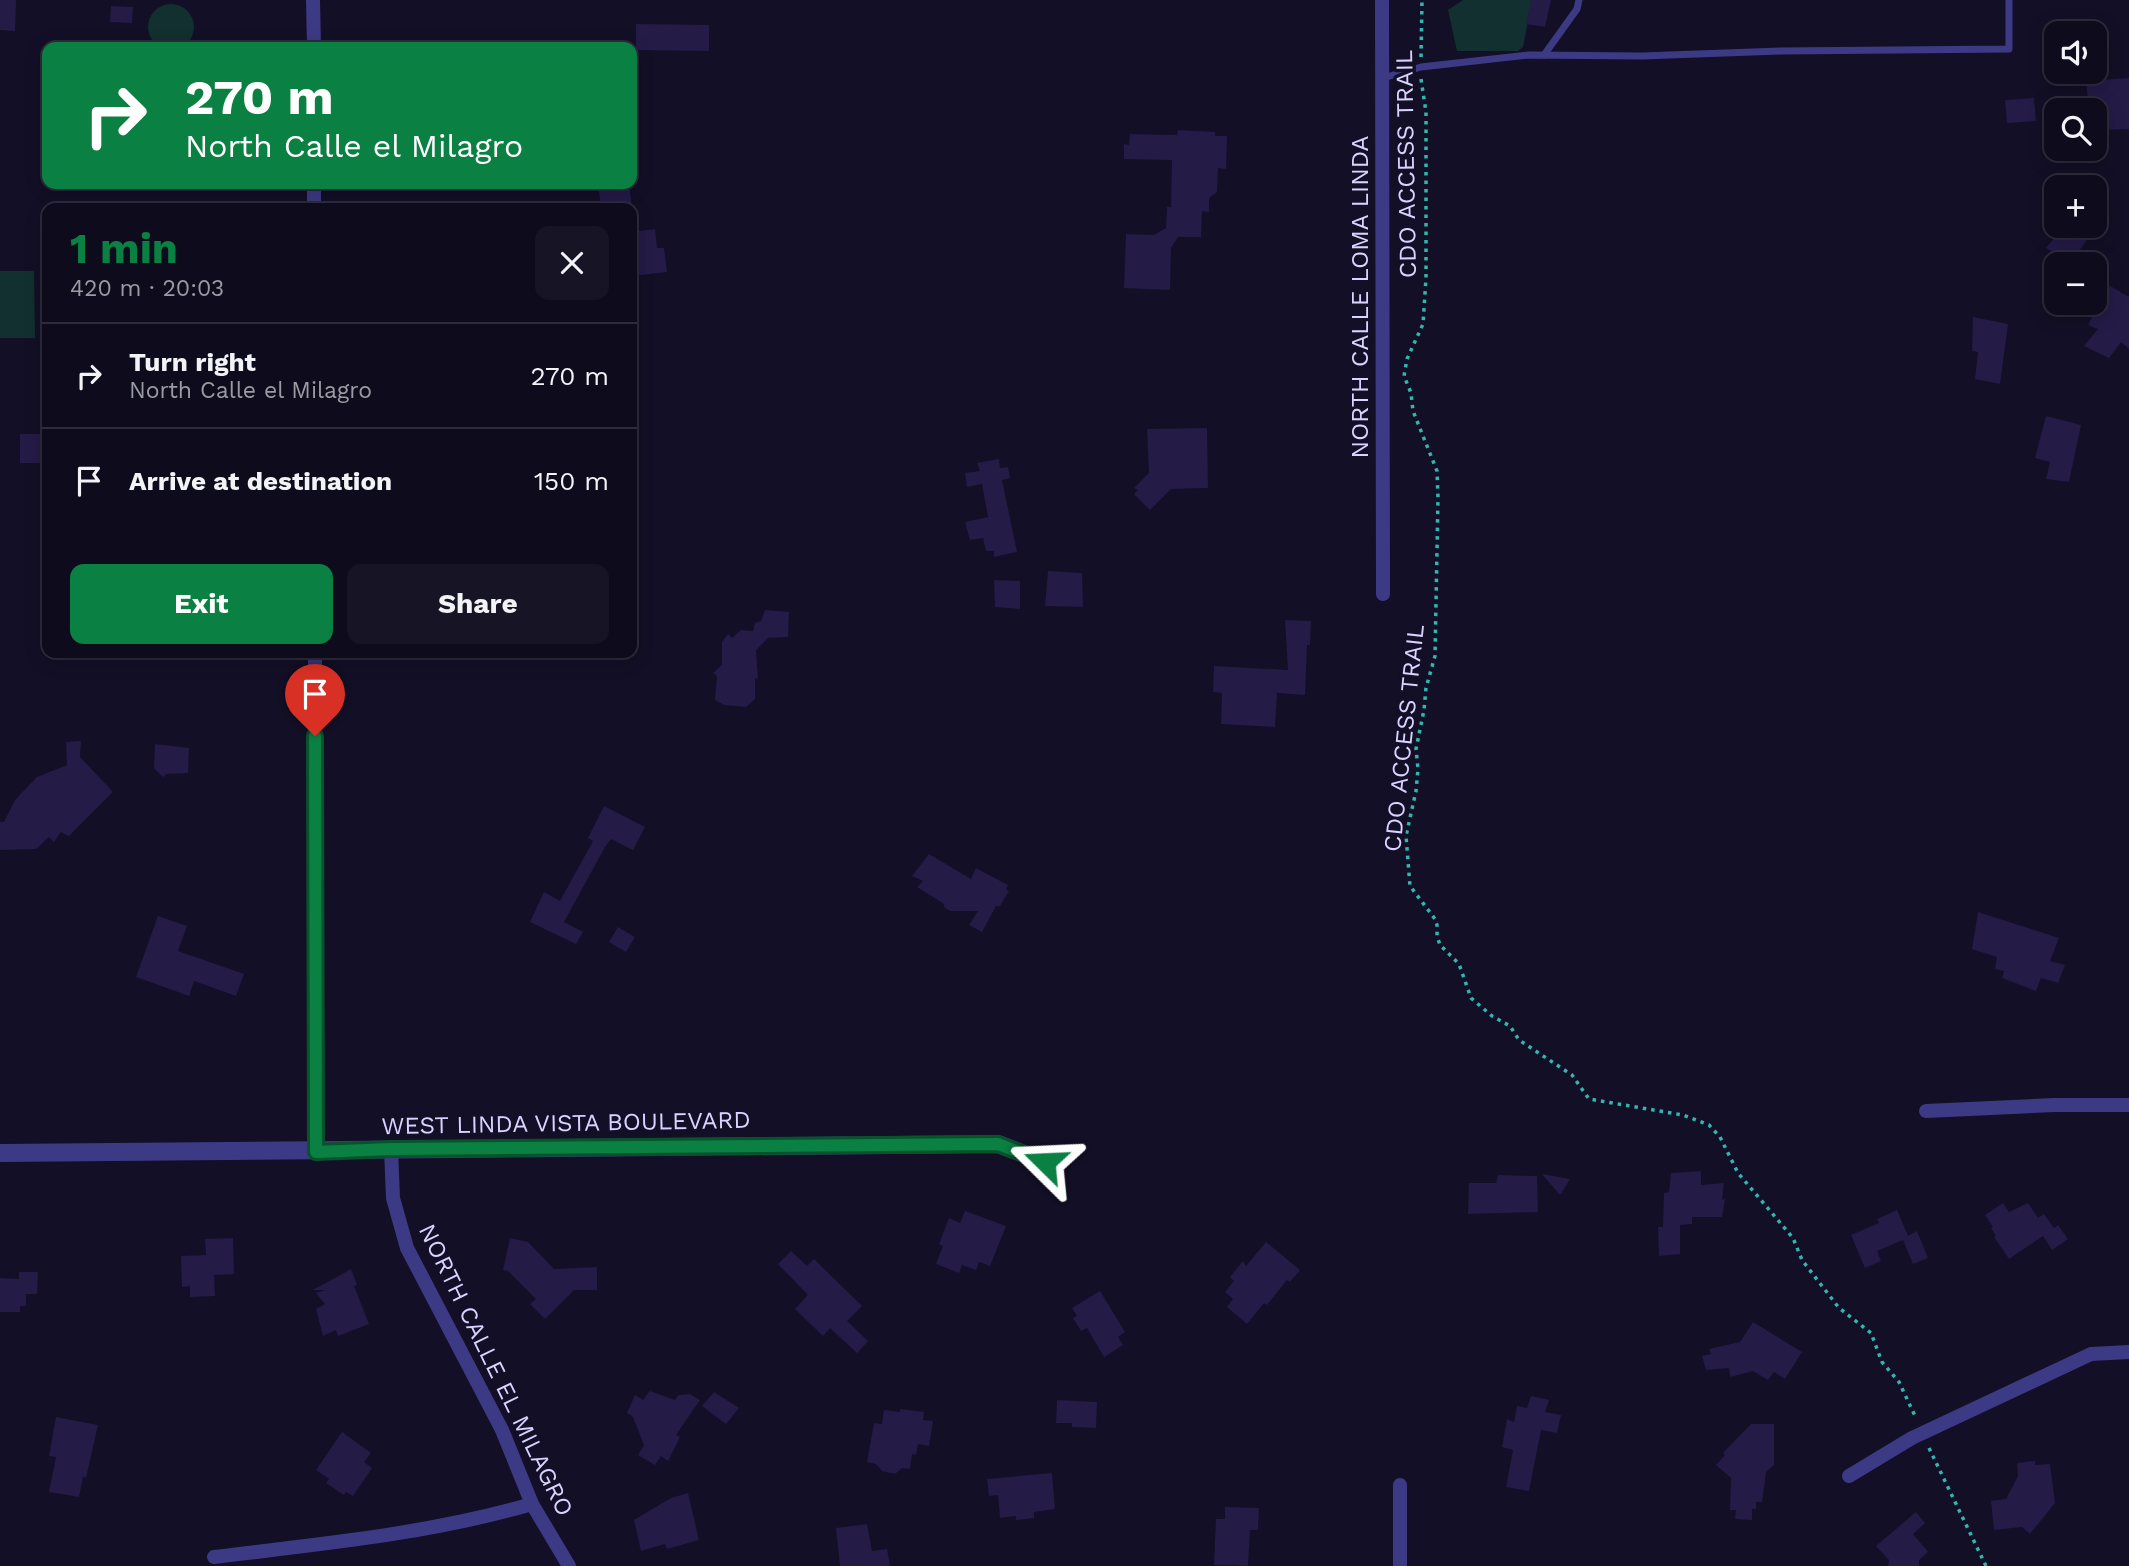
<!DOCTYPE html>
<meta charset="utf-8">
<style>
body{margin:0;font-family:"Work Sans",sans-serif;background:#171425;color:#f1f3f6;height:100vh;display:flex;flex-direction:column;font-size:26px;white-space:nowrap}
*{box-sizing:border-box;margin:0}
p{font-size:23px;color:#9b9ba3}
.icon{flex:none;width:38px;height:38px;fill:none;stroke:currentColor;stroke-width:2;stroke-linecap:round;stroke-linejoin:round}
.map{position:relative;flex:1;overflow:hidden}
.drawer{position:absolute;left:42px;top:203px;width:595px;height:455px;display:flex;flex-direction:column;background:#0e0b1c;border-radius:14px;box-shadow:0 4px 18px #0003,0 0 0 2px #2e2b3b}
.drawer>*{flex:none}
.top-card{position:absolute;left:42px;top:42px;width:595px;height:147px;border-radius:14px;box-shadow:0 4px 18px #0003,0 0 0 2px #2e2b3b;background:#0b8043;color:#fff;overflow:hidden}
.buttons{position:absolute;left:2044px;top:21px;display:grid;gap:14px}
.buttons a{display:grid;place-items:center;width:63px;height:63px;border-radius:14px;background:#0e0b1c;box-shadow:0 4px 18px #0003,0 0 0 2px #2e2b3b;font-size:35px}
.pin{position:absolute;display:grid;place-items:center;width:60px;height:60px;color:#fff;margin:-72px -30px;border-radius:50% 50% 50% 0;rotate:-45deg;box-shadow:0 0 7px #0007}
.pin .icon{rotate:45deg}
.me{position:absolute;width:77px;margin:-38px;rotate:291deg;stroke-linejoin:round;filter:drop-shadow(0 0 5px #0008)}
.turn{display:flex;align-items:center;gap:24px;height:147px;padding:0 28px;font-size:32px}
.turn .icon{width:91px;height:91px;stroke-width:2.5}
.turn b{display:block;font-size:49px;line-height:60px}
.round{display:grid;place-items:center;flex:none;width:74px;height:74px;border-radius:14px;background:#171425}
.summary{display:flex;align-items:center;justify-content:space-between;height:119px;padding:0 28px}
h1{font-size:42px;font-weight:700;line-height:52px;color:#0b8043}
.primary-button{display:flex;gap:14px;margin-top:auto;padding:14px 28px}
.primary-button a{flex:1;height:80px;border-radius:14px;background:#0b8043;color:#fff;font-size:28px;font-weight:700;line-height:80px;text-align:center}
.primary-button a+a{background:#171425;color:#f1f3f6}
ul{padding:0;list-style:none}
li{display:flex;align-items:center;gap:21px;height:105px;padding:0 28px;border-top:2px solid #2e2b3b}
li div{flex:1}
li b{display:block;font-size:26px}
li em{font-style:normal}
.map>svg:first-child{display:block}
.green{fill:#12302f}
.building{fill:#241b47}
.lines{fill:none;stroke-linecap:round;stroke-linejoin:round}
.path{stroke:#2fb8b0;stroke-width:3.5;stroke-dasharray:3.5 5;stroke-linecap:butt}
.service{stroke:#3d3a85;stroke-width:7}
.minor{stroke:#3d3a85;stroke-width:14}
.tertiary{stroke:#3d3a85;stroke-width:18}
.route-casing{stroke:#07532c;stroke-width:18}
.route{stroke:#0b8043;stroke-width:12}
.labels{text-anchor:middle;stroke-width:7;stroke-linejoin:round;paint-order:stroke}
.street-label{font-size:24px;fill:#d9d4ff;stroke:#130f26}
</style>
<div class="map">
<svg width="2129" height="1566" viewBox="0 0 2129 1566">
<rect width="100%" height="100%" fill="#130f26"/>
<!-- green -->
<g class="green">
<path d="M1463,0H1532L1523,47L1518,51H1457L1448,10Z"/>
<circle cx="171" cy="27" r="23"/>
<path d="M0,271H34L35,338H0Z"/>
</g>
<!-- building -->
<g class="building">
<path d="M0,0H16L15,31L0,30Z"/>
<path d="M1531,0H1551L1545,27L1526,24Z"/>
<path d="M111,6L133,7L132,23L110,22Z"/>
<path d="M636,24L709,25V51L636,50Z"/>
<path d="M2129,78V129L2095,130V110H2089L2086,81Z"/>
<path d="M2034,98L2036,121L2007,123L2005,100Z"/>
<path d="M1178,130L1215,132V136H1227L1226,169L1218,168L1217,192L1209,198V212L1202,211L1201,237H1178L1171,248L1170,290L1124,288L1126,234L1154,235L1166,228L1167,207H1171L1172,160L1124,159V144L1129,145L1130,134L1177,135Z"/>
<path d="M598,184H629L632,208H601Z"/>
<path d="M2064,226H2097L2071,262L2046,248Z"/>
<path d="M655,229L657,248H664L667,272L633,276L632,232Z"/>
<path d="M2095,277L2129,297V349L2121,342L2109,358L2084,346L2098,329L2088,325L2098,306L2095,304Z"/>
<path d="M1973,317L2008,324L2000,384L1975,379L1978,352L1972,351Z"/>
<path d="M2046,416L2081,425L2069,482L2046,479L2050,462L2035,458Z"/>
<path d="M1207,428L1208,488L1171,489L1150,510L1134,494L1138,490L1134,488L1149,473L1147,429Z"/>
<rect x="20" y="434" width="27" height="29"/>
<path d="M999,459L1000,468L1008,467L1010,478L1002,480L1017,552L994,557V551H986L983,538L970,540L965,522L988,517L982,484L967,487L965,473L980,471L977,463Z"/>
<path d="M1048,571L1082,573L1083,607L1045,606Z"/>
<path d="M994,580L1020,581V609L995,607Z"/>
<path d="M765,610L789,612L788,637L768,638L756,650L758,679L755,678V699L746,707L724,705L715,700L717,676L713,673L722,665V642L728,634L732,638L741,630L753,631L755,623L761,621Z"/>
<path d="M1285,620L1311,621L1310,645H1307L1305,695L1277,693L1275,727L1221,724L1222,693L1213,692L1214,666L1288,670Z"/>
<path d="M81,741L80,757L113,792L69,836L61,832L54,842L49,837L36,849L0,850V822H4L15,800L37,777L67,765L66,742Z"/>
<path d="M155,744L189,748L188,773L167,774L163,777L154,768Z"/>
<path d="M604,806L645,827L633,850L611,839L605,847L564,922L583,932L576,944L530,922L544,892L560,901L593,841L588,838Z"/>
<path d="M929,854L971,879L976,868L1008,885L1006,889L1009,891L1000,906H996L982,932L969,925L978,911H950L944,907V904L917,887L923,881L912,876Z"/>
<path d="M1978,912L2059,938L2050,961L2065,965L2058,983L2041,978L2036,991L2002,978L2004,971L1995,969L1997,957L1972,949Z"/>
<path d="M158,916L187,926L178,951L244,974L236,996L194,981L189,996L136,977Z"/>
<path d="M618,927L635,937L626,952L609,942Z"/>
<path d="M1701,1171V1185L1724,1183L1722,1200L1725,1199L1722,1217H1692V1224L1680,1225V1254L1659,1256L1658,1227H1663L1664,1193L1669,1192L1671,1173Z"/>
<path d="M1542,1174L1570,1179L1560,1195Z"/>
<path d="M1498,1175L1537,1176L1538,1212L1468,1214L1469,1183H1496Z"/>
<path d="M2003,1203L2009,1212L2028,1203L2038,1218L2044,1214L2054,1228L2058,1225L2068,1239L2052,1250L2043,1236L2009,1259L1994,1237L1996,1236L1991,1228L1993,1227L1985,1215Z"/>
<path d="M1897,1210L1908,1236L1917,1231L1928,1258L1913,1264L1903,1240L1877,1251L1881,1261L1865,1268L1851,1235L1879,1223L1877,1219Z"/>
<path d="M965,1211L1006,1226L990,1266L979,1262L976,1270L962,1265L959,1273L936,1264L943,1246L939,1244L949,1218L960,1223Z"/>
<path d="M233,1238L234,1274L214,1275L215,1296L190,1297V1286L182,1287L181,1256L206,1255L205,1239Z"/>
<path d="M510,1238L528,1242L554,1269L597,1267V1290H574L545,1319L530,1304L536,1299L508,1271L503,1270Z"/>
<path d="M1266,1242L1300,1270L1290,1282L1287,1280L1267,1305L1264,1303L1247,1324L1227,1307L1233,1299L1225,1292L1234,1281L1230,1277L1243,1261L1246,1266Z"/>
<path d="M791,1251L807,1266L814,1259L862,1306L847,1321L868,1341L857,1353L830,1328L823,1336L795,1309L808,1295L778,1264Z"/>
<path d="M351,1269L357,1285L354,1286L369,1324L338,1336L336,1330L323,1336L316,1309L325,1304L316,1293L325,1290H313Z"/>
<path d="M19,1272H38L37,1294H26V1306H20V1312H0V1278L19,1279Z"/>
<path d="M1100,1291L1125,1332L1118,1337L1123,1345L1104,1357L1087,1328L1081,1331L1073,1318L1077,1316L1072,1308Z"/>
<path d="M1753,1322L1802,1352L1785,1379L1774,1372L1768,1380L1753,1371L1730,1377L1729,1368L1706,1370L1702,1356L1711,1354L1709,1349L1740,1342Z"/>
<path d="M650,1391L675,1400L678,1395L690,1394L700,1400L676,1435L680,1437L668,1461L661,1456L655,1465L638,1455L644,1445L633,1417L627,1413L635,1395L643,1400Z"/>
<path d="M714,1392L739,1408L726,1424L702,1406Z"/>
<path d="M1531,1396L1549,1400L1545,1412L1561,1415L1557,1433L1541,1430L1529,1491L1506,1487L1513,1450L1502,1447L1507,1419L1514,1422L1517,1406L1527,1408Z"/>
<path d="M1057,1400L1097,1402L1096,1428L1072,1427V1423H1056Z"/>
<path d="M900,1409L924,1412L923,1420L933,1421L929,1446L918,1444L916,1455L912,1454L910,1469L902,1468L895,1474L882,1471L876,1464L867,1462L874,1423L882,1424L884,1410L900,1412Z"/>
<path d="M56,1417L98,1425L86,1478L83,1477L79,1497L49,1492L56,1457L49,1456Z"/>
<path d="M1751,1424H1774V1465L1766,1472L1762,1502H1756V1509H1752V1520L1735,1519L1736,1510H1730L1731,1478L1716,1465L1725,1455L1723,1453Z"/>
<path d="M342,1432L371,1453L364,1462L372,1468L353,1496L346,1492L344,1495L326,1483L329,1479L316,1470Z"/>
<path d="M2035,1461V1465L2050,1464L2055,1503L2030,1534L2022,1527L1994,1530L1991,1501L2006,1499L2018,1476L2017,1463Z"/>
<path d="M1052,1473L1055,1509L1034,1512V1518L1016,1520V1516L1000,1518L998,1495L989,1496L987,1479Z"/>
<path d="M688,1493L699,1540L667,1549L665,1544L641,1551L634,1520L671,1498Z"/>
<path d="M1225,1507L1259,1508L1258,1530H1250L1248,1566L1214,1565L1216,1519H1225Z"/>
<path d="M1916,1512L1925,1523L1913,1534L1928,1552L1919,1560V1566H1888L1889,1560L1876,1546Z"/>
<path d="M867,1524L872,1551L887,1549L890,1566H840L836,1528Z"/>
</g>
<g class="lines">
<!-- path -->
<g class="path">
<path d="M1421,57L1422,0"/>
<path d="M1421,79L1426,112V278L1423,324L1407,359L1404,376L1411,393L1413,411L1437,471L1438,498L1435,656L1426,688L1424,710L1416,749L1418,769L1416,791L1406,836L1410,886L1435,919L1437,925V936L1440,945L1459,964L1471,998L1492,1016L1510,1026L1519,1040L1572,1075L1589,1099L1683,1115L1709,1125L1720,1137L1738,1173L1793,1238L1802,1260L1839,1308L1871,1333L1882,1362L1899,1382L1916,1418"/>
<path d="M1929,1448L1986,1566"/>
</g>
<!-- service -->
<g class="service">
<path d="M1544,55L1577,9L1579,0"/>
<path d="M1383,78L1421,67L1529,55L1642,56L1781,51L2009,49V0"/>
</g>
<!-- minor -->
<g class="minor">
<path d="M313,0L314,47"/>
<path d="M1382,0L1383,594"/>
<path d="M314,184V208"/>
<path d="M315,653L316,1152"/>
<path d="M1926,1111L2054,1105H2129"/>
<path d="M391,1149L393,1198L407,1248L502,1430L532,1504L569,1566"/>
<path d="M1849,1476L1912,1438L2091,1354L2129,1352"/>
<path d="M214,1557C320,1544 429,1534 532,1504"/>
<path d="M1400,1566V1485"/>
</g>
<!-- tertiary -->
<path class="tertiary" d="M0,1153L998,1144L1045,1162"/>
</g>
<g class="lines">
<defs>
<path id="route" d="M315,736L316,1152L391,1149L998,1144L1045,1162"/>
</defs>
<!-- route casing -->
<use href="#route" class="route-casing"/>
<!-- route -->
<use href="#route" class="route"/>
</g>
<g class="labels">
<!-- street labels -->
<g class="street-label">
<text transform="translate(1406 164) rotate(-91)" y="8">CDO ACCESS TRAIL</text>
<text transform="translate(1360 297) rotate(-90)" y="8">NORTH CALLE LOMA LINDA</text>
<text transform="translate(1404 738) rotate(-84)" y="8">CDO ACCESS TRAIL</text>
<text transform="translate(566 1123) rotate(-1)" y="8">WEST LINDA VISTA BOULEVARD</text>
<text transform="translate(496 1370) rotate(64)" y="8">NORTH CALLE EL MILAGRO</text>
</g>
</g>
</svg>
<div class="buttons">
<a><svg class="icon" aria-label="sound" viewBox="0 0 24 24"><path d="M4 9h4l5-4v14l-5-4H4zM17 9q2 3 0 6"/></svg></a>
<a><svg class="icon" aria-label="search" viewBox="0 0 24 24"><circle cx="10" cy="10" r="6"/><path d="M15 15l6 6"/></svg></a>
<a>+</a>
<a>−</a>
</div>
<div class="pin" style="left:315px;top:736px;background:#d93025"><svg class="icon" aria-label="arrive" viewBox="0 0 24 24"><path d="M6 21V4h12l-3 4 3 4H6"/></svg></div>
<svg class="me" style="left:1045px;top:1162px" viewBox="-20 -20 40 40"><path d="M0-17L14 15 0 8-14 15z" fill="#0b8043" stroke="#fff" stroke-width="4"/></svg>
<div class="top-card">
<div class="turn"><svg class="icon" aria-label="right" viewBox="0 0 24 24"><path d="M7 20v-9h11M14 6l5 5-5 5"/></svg><div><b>270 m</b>North Calle el Milagro</div></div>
</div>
<section class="drawer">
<div class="summary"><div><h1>1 min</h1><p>420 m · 20:03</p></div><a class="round"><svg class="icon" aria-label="close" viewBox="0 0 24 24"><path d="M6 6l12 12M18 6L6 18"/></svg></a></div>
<ul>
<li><svg class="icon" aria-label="right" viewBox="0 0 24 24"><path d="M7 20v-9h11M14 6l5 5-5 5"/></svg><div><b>Turn right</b><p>North Calle el Milagro</p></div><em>270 m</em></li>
<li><svg class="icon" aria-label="arrive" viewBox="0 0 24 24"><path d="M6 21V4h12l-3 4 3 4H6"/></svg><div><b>Arrive at destination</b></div><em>150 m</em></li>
</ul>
<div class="primary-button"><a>Exit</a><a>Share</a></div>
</section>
</div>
